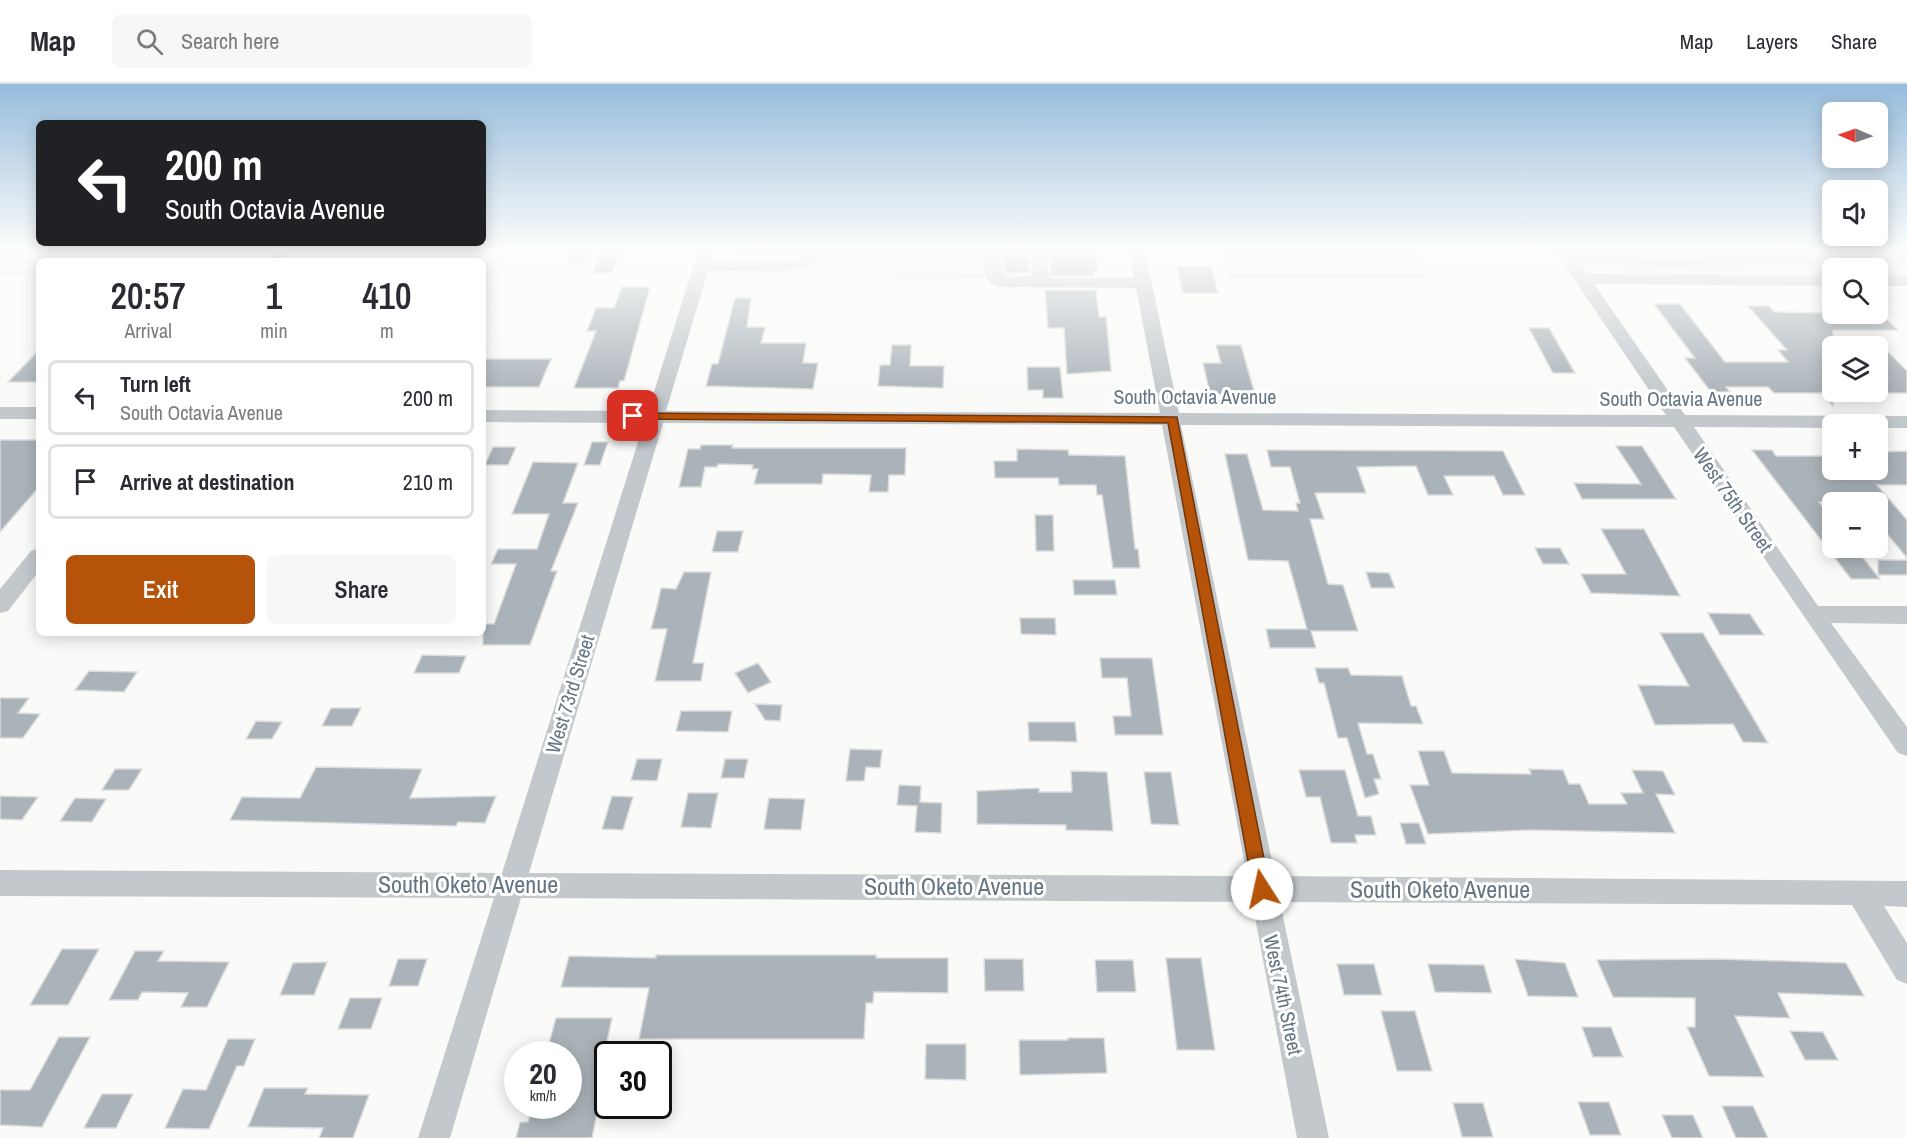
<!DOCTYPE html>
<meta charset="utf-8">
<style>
body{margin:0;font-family:"Archivo Narrow",sans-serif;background:#f7f7f7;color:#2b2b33;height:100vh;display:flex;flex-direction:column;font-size:22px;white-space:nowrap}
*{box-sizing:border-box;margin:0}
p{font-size:20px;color:#7c7c81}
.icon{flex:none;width:33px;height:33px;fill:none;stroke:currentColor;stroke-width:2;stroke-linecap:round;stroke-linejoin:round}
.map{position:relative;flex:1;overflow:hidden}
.side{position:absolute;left:36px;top:174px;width:450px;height:378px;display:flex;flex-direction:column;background:#fff;border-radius:9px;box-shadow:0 3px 15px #0003}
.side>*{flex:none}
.top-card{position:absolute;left:36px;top:36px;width:450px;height:126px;border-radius:9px;box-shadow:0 3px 15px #0003;background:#202124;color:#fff;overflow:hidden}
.needle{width:39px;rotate:272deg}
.fabs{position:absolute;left:1822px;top:18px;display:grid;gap:12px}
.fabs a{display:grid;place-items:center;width:66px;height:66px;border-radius:9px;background:#fff;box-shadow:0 3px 15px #0003;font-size:30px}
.speed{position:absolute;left:504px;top:957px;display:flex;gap:12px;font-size:30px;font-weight:700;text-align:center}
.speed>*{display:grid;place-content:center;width:78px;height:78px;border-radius:50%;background:#fff;box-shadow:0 3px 15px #0003;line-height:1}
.speed small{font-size:15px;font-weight:400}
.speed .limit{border:3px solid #111;border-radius:9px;background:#fff;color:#111}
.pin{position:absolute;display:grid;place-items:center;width:51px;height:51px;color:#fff;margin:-26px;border-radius:12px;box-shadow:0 3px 9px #0006}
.me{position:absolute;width:66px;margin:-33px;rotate:350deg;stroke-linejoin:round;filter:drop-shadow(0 0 4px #0008)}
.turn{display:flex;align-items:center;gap:21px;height:126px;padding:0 30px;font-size:27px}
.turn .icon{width:78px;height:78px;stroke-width:2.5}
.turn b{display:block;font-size:42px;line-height:51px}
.eta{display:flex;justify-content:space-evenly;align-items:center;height:102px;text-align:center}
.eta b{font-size:36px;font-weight:600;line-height:42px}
.primary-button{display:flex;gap:12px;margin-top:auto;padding:12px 30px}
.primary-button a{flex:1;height:69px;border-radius:9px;background:#b45309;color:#fff;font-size:24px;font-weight:600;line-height:69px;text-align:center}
.primary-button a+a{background:#f7f7f7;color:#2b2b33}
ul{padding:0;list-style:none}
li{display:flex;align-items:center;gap:18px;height:75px;margin:0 12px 9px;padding:0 18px;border:3px solid #e1e1e2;border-radius:9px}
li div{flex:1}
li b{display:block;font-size:22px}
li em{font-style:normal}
header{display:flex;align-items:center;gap:36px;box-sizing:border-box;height:84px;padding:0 30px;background:#fff;border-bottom:2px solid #e1e1e2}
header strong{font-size:28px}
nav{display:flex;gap:33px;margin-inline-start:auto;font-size:21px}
.search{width:420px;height:54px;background:#f7f7f7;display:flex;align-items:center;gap:15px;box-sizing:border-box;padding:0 21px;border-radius:9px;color:#7c7c81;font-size:22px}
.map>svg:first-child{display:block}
.built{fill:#e8e9e9}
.building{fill:#aab3b9;stroke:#dcdcda;stroke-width:1.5}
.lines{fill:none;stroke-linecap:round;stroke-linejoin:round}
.minor{fill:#c3c8cc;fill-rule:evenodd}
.route{fill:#b45309;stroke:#753606;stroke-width:1.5}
.labels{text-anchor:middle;stroke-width:6;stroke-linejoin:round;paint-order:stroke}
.street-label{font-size:20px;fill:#657683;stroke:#fff}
.near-street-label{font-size:24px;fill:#657683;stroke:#fff}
</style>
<header>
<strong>Map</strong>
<div class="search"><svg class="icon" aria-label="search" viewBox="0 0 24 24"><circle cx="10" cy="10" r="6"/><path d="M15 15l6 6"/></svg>Search here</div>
<nav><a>Map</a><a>Layers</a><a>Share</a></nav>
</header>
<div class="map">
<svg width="1907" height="1054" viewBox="0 0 1907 1054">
<rect width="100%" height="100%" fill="#fafaf8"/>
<!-- built -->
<g class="built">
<path d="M0,167H205L196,177H39V191H0Z"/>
<path d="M730,167H1064V170H1050L1053,195L724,194Z"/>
<path d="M1221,167H1534L1537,171H1414L1427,195H1230Z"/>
<path d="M1569,167H1907V192H1878V184H1833V192L1587,191Z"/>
</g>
<!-- building -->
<g class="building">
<path d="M601,167H621L612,189H592Z"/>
<path d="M1003,167H1028L1030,189H1005Z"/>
<path d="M1067,167H1085L1086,171H1096L1098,188H1094V192H1051L1049,171L1068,172Z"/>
<path d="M1177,182H1211L1218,209H1183Z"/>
<path d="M622,203H650L624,297H620L618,304H574L596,247H587L596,224H614Z"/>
<path d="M1045,206H1096L1099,233H1106L1111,287L1067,290L1064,244H1048Z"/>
<path d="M735,214H751L747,243H765L761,259H806L803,279H818L813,305L706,302L712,280H718Z"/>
<path d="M1654,220H1680L1725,278H1788L1778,266H1787L1748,222H1769L1774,228L1881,230L1898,246H1833V322L1822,309H1774L1768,303H1726L1730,308H1711L1685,274H1695Z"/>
<path d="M1529,244H1549L1575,289H1553Z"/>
<path d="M1878,258L1907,287V309H1878Z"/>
<path d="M892,261H911L910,282H944L943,304L878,302L880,281H890Z"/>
<path d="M1216,261H1241L1255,311L1210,310L1203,279H1221Z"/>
<path d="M39,266V298H8Z"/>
<path d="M483,275H551L539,303H483Z"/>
<path d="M1027,283H1060L1063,314H1043V306H1028Z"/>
<path d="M0,356H39V403L0,448Z"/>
<path d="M592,358H608L600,381H584Z"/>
<path d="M701,361H733L732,364H906L905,391H889L888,408H869L871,391L823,390L822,400H754L758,385H752L753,381L718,380L717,383H705L701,403H679L688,365H700Z"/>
<path d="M1616,362H1642L1676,415H1582L1574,399L1641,400Z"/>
<path d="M493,363H516L508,381H485Z"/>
<path d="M1017,365L1068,366L1069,371L1125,372L1135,465H1138L1140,484H1113L1102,411H1097L1096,401H1059L1058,394H995L994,377H1017Z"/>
<path d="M1267,366L1503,367L1525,411H1503L1494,392H1444L1453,411H1428L1416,382L1357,383L1366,409H1315L1324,435H1310L1328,500L1343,501L1358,547H1311L1316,564H1270L1266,545H1307L1288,477L1248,476L1225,370H1247L1263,426L1298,427L1296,419H1300L1290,383H1271Z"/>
<path d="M1752,366H1772L1776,372H1833V386H1878V368L1907,367V401H1877L1907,436V474L1878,439V418H1819L1833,436V465H1856L1880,495H1851Z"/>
<path d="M533,378L578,379L563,419H578L551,487H557L530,561H483V540H494L516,480H491L498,465H537L549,430H512Z"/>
<path d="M1035,431H1053L1054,467H1036Z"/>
<path d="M1601,445H1644L1680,512L1591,509L1581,490H1626Z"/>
<path d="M717,447H743L738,468H712Z"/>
<path d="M1535,464H1560L1569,480H1543Z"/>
<rect x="1878" y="476" width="29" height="15"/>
<path d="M684,488H711L693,579H704L701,597H655L667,545H651L657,522L661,504L676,505Z"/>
<path d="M1366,488L1389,489L1395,504H1371Z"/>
<path d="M1073,496H1115L1117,511H1074Z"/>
<path d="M1708,529L1750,530L1764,551H1720Z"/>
<path d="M1020,534H1055L1056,551L1021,550Z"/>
<path d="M1660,549H1703L1768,659L1743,658L1733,640L1655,641L1638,601L1689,602Z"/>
<path d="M422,571L466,572L459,589H414Z"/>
<path d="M1100,574H1152L1163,651H1115L1113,632H1131L1127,594H1102Z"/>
<path d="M758,579L771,598L748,609L735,589Z"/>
<path d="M1315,584H1348L1351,591L1402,592L1411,622H1416L1423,640L1358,639L1367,670H1373L1381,695H1374L1379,710L1365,714L1347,654H1338L1324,599H1319Z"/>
<path d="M89,587L137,588L124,608L75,606Z"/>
<path d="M0,614H29L18,629L40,630L23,654H0Z"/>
<path d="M755,620L782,621L780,637L765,636Z"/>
<path d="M331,624H361L352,642H322Z"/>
<path d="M681,627H732L728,648L676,647Z"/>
<path d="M256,637L282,638L272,655H246Z"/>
<path d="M1028,638H1075L1077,658L1029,657Z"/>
<path d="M850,665L882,666L880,684L866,683L864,697H846Z"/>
<path d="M1418,667H1444L1452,689L1531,690L1529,685L1563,686L1569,700H1580L1589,720H1627L1621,709H1643L1632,686L1663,687L1675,711L1656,710L1675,749L1531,746L1428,750L1410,701H1429Z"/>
<path d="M637,675H662L657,697L631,696Z"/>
<path d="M725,675H748L744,694H721Z"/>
<path d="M316,683L422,685L410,714L496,712L485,739L458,738L456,742L230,736L242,713L300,714Z"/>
<path d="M115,685H142L129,706H102Z"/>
<path d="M1299,686H1345L1358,732H1371L1376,751H1355L1357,759H1331L1320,713H1306Z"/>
<path d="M1071,687L1107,688L1113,747L1066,746V741L977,740V707L1039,704V708H1072Z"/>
<path d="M1144,688H1171L1179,741L1151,740Z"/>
<path d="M899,701L921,702L920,718L942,719L941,749L915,748L917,722L897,721Z"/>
<path d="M688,709H718L711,744L681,743Z"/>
<path d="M0,712L38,713L22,736L0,735Z"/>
<path d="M612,712L633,713L623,746L602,745Z"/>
<path d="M75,714L106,715L92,738L60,737Z"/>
<path d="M769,714L805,715L801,746L764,745Z"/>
<path d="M1400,739H1419L1426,760H1406Z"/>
<path d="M62,865H99L68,921H30Z"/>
<path d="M135,867H164L158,877L229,878L207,923H181L188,909L142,908L138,916H109Z"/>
<path d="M656,871H876V874H948V909L874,908L873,919H866L864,955H639L649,904L561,903L569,872L656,874Z"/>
<path d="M1166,874H1201L1215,966H1177Z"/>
<path d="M398,875H427L418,902H389Z"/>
<path d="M984,875H1023L1024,907H985Z"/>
<path d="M1515,875L1565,879L1578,913L1528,912Z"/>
<path d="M1719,875L1846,879L1864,912L1778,909L1790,934L1735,932L1764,993L1709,992L1687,943H1695V914L1613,913L1597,876Z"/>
<path d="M1095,876H1133L1136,908H1097Z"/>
<path d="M327,878L314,911H280L293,879Z"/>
<path d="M1337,880H1374L1382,911H1344Z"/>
<path d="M1428,880L1484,881L1492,909L1435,908Z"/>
<path d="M350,914H382L371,945H338Z"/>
<path d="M1381,927H1415L1432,987H1397Z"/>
<path d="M556,934H612L596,1010H601L592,1054H516L520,1038H528L532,1022H568V970H546Z"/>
<path d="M1582,943H1611L1623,973H1593Z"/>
<path d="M1790,947L1823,948L1838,976H1805Z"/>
<path d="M59,953H90L42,1043L0,1041V1006H30Z"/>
<path d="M1068,954H1104L1107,989L1020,991L1019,956H1068Z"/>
<path d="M228,955H255L244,982H237L209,1045L165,1044L183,1005L206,1006Z"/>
<path d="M926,960H966V996L925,995Z"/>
<path d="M264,1004H308L305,1010L369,1011L353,1054H319L323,1044L248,1043Z"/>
<path d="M102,1010H133L116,1044H84Z"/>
<path d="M1578,1018H1609L1621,1051H1590Z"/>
<path d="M1453,1019H1483L1493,1053H1462Z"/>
<path d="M1722,1022H1753L1768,1054H1736Z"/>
<path d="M1662,1031H1693L1703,1054H1672Z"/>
</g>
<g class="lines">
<!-- minor -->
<g class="minor">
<path d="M276,167H292L284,177H268Z"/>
<path d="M572,167H588L582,180H570L568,177Z"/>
<path d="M698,167H714L711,177L798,175L804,167H820L813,180L801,185L708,187L666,327L1160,329L1136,204L999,203C982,199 984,181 985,167H1001L1003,193L1032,192L1030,167H1046L1049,194H1134L1129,167H1145L1179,329L1666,331L1555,167H1571L1573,170L1668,173L1785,170L1783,167H1800L1802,169L1907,168V178L1668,183L1580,180L1587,190L1833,192V202L1594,200L1685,331L1907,332V344H1878V340H1833V344L1694,343L1818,522H1907V540L1831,539L1907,643V672L1898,669L1674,343L1181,341L1275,792L1907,797V823L1884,822L1907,859V900L1897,896L1852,821L1280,818L1329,1054H1297L1252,818L521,814L450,1054H418L494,814L0,812V786L502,789L644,339L483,338V326L648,327ZM663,339L1162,341L1247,792L529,789Z"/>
<rect x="1878" y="192" width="29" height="10"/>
<rect x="0" y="323" width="39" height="12"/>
<path d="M39,464V487L8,527L0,529V505L31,467Z"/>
</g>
</g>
<!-- sky -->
<linearGradient id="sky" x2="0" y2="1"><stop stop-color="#96bcdc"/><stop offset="0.53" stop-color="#fdfdfc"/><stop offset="1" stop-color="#fdfdfc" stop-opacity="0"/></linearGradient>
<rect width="1907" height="314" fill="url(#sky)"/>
<!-- route -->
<path class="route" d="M633,329L1177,333L1270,805L1268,811L1262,813L1256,811L1253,805L1168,339L629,335L628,332Z"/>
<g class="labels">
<!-- street labels -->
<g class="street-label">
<text x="1195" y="320">South Octavia Avenue</text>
<text x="1681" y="322">South Octavia Avenue</text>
<text transform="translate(1733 416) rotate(55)" y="7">West 75th Street</text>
<text transform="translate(570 610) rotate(-73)" y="7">West 73rd Street</text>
<text transform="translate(1283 911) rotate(78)" y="7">West 74th Street</text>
</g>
<!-- near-street labels -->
<g class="near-street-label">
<text x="468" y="809">South Oketo Avenue</text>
<text x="954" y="811">South Oketo Avenue</text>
<text x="1440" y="814">South Oketo Avenue</text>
</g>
</g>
</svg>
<div class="fabs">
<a><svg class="needle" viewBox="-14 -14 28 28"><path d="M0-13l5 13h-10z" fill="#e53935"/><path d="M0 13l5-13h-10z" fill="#7c7c81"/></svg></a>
<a><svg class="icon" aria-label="sound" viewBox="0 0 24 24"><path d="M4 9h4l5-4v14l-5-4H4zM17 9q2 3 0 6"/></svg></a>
<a><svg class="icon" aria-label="search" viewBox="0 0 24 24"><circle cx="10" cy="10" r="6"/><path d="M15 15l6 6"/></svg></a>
<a><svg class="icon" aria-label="layers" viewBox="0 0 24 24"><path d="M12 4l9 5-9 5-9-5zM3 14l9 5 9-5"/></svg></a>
<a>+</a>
<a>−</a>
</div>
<div class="speed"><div>20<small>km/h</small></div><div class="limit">30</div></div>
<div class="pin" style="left:633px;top:332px;background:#d93025"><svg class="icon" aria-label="arrive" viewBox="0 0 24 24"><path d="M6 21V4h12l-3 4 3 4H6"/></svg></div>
<svg class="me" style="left:1262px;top:805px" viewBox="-20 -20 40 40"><circle r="19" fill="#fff"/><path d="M0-13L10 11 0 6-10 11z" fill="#b45309"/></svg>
<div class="top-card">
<div class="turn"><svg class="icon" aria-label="left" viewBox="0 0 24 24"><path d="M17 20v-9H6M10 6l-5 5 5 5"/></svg><div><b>200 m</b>South Octavia Avenue</div></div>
</div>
<section class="side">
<div class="eta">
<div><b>20:57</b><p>Arrival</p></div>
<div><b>1</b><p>min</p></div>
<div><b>410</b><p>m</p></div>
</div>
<ul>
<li><svg class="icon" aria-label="left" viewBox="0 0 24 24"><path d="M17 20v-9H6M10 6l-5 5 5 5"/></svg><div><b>Turn left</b><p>South Octavia Avenue</p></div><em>200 m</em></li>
<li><svg class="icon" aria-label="arrive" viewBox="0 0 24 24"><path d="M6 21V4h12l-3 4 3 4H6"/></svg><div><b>Arrive at destination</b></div><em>210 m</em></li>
</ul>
<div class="primary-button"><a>Exit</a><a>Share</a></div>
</section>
</div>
